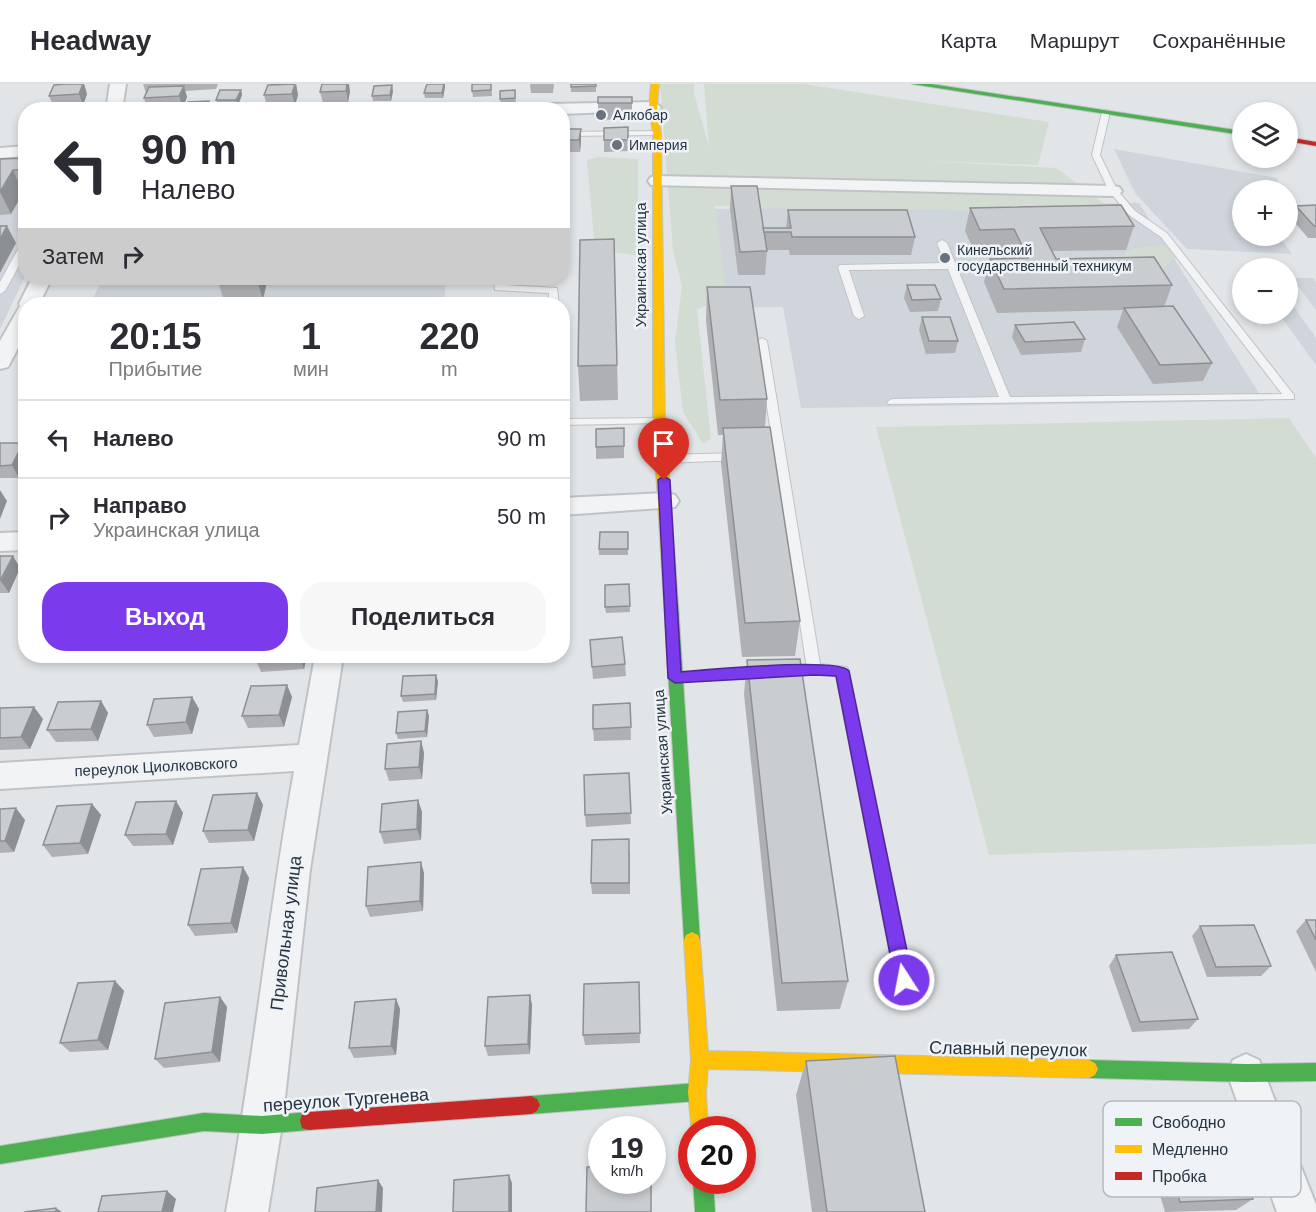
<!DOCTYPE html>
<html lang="ru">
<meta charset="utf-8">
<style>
body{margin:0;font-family:Arial,sans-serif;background:#f7f7f7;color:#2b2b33;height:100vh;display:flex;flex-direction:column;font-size:22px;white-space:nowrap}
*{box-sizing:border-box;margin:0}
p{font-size:20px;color:#7c7c81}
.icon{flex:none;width:33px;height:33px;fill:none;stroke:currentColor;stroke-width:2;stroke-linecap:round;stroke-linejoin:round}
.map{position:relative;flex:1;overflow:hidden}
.sheet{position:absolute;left:18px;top:213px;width:552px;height:366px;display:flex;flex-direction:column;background:#fff;border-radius:24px;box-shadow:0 3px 9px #0003}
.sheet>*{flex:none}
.banner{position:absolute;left:18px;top:18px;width:552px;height:183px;border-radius:24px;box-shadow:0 3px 9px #0003;background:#fff;color:#2b2b33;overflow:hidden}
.tools{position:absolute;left:1232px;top:18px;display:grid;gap:12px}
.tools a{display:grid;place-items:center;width:66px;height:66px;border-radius:50%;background:#fff;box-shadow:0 3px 9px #0003;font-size:30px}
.speed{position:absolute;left:588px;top:1032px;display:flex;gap:12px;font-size:30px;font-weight:700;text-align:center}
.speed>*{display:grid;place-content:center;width:78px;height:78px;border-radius:50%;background:#fff;box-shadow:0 3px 9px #0003;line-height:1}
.speed small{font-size:15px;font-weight:400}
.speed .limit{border:9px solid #d22;background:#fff;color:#111}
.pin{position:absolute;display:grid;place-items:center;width:51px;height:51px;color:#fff;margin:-62px -26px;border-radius:50% 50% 50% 0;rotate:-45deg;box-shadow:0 0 6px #0007}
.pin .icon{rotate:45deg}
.me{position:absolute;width:66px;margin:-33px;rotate:349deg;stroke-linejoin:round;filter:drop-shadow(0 0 4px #0008)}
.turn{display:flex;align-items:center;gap:21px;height:126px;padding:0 24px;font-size:27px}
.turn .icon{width:78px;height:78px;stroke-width:2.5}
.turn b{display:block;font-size:42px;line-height:51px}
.then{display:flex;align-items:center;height:57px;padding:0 24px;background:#0003;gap:12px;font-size:22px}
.eta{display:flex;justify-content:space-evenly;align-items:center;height:102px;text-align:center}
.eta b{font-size:36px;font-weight:800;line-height:42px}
.action{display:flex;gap:12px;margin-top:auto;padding:12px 24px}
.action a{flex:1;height:69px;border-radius:24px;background:#7c3aed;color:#fff;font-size:24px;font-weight:800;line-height:69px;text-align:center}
.action a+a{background:#f7f7f7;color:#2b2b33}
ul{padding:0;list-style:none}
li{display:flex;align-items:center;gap:18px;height:78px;padding:0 24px;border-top:2px solid #e1e1e2}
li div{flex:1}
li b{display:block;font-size:22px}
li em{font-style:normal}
header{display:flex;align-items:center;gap:36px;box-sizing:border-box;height:84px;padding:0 30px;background:#fff;border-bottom:2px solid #e1e1e2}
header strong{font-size:28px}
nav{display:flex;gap:33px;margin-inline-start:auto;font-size:21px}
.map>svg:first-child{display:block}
.built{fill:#cfd5db}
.green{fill:#d3dcd2}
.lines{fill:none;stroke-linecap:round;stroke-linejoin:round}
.lane-casing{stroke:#c0c3c6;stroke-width:2}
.street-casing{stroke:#c0c3c6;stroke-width:4}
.fast-casing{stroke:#c0c3c6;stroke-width:2}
.slow-casing{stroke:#c0c3c6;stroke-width:2}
.jam-casing{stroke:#c0c3c6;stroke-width:2}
.lane{fill:#f2f3f4;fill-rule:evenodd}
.street{fill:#f2f3f4;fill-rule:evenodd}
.fast{fill:#4caf50;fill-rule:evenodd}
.slow{fill:#ffc107;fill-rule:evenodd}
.jam{fill:#c62828;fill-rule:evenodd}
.wall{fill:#aeb0b3}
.shaded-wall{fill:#8d9092}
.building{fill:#cacdd0;stroke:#8d9092;stroke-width:1.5}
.route{fill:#7c3aed;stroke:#51269a;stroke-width:1.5}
.poi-dot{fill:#68727c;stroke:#eff3f7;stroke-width:2}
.labels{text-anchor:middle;stroke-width:5;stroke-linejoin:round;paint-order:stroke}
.far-poi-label{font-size:14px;fill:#273442;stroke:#eff3f7;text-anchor:start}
.street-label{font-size:15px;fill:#273442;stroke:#eff3f7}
.near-street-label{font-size:18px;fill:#273442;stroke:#eff3f7}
.key{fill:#eff3f7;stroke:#b3bac1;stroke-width:1.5}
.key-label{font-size:16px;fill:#273442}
</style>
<header>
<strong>Headway</strong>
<nav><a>Карта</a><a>Маршрут</a><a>Сохранённые</a></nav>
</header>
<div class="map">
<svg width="1316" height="1128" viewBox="0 0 1316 1128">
<rect width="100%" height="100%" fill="#e2e5e8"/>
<!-- built -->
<g class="built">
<path d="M1114,65L1277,94L1280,106H1242V152H1279L1292,170L1187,165L1135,109Z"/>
<path d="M25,80V193L0,245V82Z"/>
<path d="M1139,119L1264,317L801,324L783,223L721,224L710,125Z"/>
<path d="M103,194H446L444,220H90Z"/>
<path d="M1292,194H1313L1316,198V226Z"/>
<path d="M1287,213L1316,254V281L1279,230H1287Z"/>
</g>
<!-- green -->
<g class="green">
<path d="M660,0H694V9L709,63L704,0H804L1049,38L1038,81L926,77L1056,84L1117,129L1041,130L931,125L857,127L715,122L726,210L697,226L711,355L703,360L683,328L675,258L682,202L673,167Z"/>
<path d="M599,73L638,75V115L643,145L641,172L595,166L587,76Z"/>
<path d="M1166,161L1179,171L1162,185H1128L1115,175L1136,164Z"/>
<path d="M1289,334L1316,374V760L989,771L876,343Z"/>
</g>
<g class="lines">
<defs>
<g id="lane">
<path d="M1106,26L1110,28L1100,71L1117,106L1135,127L1167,149L1294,311V315L888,320L887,318L892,315L999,313L948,185L849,186L864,232L859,235L854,232L838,183L840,181L945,179L937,159L942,156L947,159L1010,313L1282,310L1161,153L1129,131L1109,107L1092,71L1102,28Z"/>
<path d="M660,47L661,49L657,51L562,52V48Z"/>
<path d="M26,157V169L5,207L0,210V198L21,160Z"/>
<path d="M494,194H503V201L557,204L559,220H549V209L495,206Z"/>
<path d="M762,254L767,257L820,580L847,583L849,587L913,896L910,902L904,904L898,902L895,896L836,592L809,589L807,585L757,257Z"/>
<path d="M659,334L665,337L663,339L562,341V335Z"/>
<path d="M739,369L743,370V376L662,379L656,375L662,371Z"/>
<path d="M764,583L769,584L771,588L769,592L764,593L676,598L671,597L669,593L671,589L676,588Z"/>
</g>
<g id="street">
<path d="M110,0H126L122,26H106Z"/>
<path d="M653,18L661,23L659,26L562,30V26H488L496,21Z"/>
<path d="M26,62V72L0,74V64Z"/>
<path d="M657,92L1113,102L1119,103L1122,107L1119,111L1113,112L651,101L648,97L651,93Z"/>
<path d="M32,194H52L39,220H26V249L8,283L0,285V257L20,222L19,220Z"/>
<path d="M666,409L675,411L679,417L675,423L562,431V414Z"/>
<path d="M26,448V466L0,467V449Z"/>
<path d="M315,572H343L310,786L282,1041L268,1128H226C253,982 268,833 294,687L0,705V679L299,661Z"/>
<path d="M1246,970L1259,976L1316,1121V1128H1277L1227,989L1233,976Z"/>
</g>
<g id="fast">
<path d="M912,0H931L1242,47V51Z"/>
<path d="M671,514L678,519L700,856L698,861L692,864L686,861L684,856L664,519Z"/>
<path d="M1089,976L1246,980L1316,979V997L1246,998L1089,994L1083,991L1080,985L1083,979Z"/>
<path d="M697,999L703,1002L706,1008L703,1014L697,1017L531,1030L525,1027L522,1021L525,1015L531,1012Z"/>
<path d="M309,1028L316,1030L318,1037L316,1044L309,1046L262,1050L204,1047L0,1080V1062L204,1029L262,1032Z"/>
<path d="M693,1096H713L715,1128H695Z"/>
</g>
<g id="slow">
<path d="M651,0H659L657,23L661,49L665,337L678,519L671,524L664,519L653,337V49L649,23Z"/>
<path d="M692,848L698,851L700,856L708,967L1089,976L1095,979L1098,985L1095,991L1089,994L708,985L706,1008L708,1046H692V1050L688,1008L691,976L684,856L686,851Z"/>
</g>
<g id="jam">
<path d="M1287,53L1316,58V62L1287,57Z"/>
<path d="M531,1012L537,1015L540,1021L537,1027L531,1030L309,1046L302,1044L300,1037L302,1030L309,1028Z"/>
</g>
</defs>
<!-- lane casing -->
<use href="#lane" class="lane-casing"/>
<!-- street casing -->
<use href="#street" class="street-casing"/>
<!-- fast casing -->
<use href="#fast" class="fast-casing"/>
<!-- slow casing -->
<use href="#slow" class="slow-casing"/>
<!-- jam casing -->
<use href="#jam" class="jam-casing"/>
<!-- lane -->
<use href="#lane" class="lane"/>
<!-- street -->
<use href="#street" class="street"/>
<!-- fast -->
<use href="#fast" class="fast"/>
<!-- slow -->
<use href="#slow" class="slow"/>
<!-- jam -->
<use href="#jam" class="jam"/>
</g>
<!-- wall -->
<g class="wall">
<path d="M65,0H84L87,10L83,21H53L49,12Z"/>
<path d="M143,0H218L216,5L185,7L187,13L183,23L147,25L144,14L146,9Z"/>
<path d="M296,0L298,11L295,21L267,22L264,11Z"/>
<path d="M491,0L492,12L473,13L472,7Z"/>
<path d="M530,0H554L553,9H531Z"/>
<rect x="571" y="0" width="25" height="8"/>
<path d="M445,3L443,14H425L424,9Z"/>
<path d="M241,6L242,11L238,21L218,22L216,16Z"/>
<path d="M515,6L516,20H501L500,15Z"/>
<path d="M350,7L348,18L323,19L320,8Z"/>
<path d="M393,7L391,17H373L372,12Z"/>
<path d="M632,13V35L598,36V19Z"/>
<path d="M628,43V67L604,68V56Z"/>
<path d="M562,45L581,57L580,68H565L566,86Z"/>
<path d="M26,74V109H23L11,130L0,131V75Z"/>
<path d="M731,102L763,144H786L788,126L915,153L911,171H790L789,166H767L765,191H738L730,125Z"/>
<path d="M1316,121V154H1308L1290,133L1296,122Z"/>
<path d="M970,124L1134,142L1126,166L1052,167L1056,175L1172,201L1164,223L1212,279L1203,297L1153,300L1117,243L1123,226L997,229L984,198L990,175L1011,174L1008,169H975L965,147Z"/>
<path d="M614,155L618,316L580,317L578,282Z"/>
<path d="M217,194H268V195L263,215L224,217Z"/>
<path d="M907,201L941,215L938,227L910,228L904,214Z"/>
<path d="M707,203L767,315L765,343L800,537L795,572L742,573L721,379L723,351H718L706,237Z"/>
<path d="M922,233L958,257L955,269L926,270L919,246Z"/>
<path d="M1015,241L1085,255L1081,268L1021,271L1012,253Z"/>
<path d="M624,344V374L596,375V363Z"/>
<path d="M0,359H23L26,362V381L19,394H0Z"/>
<path d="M628,448V471H599V465Z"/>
<path d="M0,472H13L20,484L9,509H0Z"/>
<path d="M629,500L630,528L606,529L605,523Z"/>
<path d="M590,556L625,580L626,592L593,595Z"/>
<path d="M257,572H307L304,585L261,588L256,576Z"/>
<path d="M747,576L848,897L840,925L777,927L744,610Z"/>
<path d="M438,597L436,616L403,618L401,612Z"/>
<path d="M287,601L292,613L284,643L248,644L242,632Z"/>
<path d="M192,613L199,625L192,650L154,653L147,641Z"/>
<path d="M101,617L108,629L98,657L56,658L47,646Z"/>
<path d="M630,619L631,656L594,657L593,645Z"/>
<path d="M0,624L43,635L30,665L0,666Z"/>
<path d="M427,626L429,632L427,653L398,655L396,649Z"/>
<path d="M421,657L424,669L422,695L389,697L385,685Z"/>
<path d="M629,689L631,740L586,743L585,731Z"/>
<path d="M257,709L263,721L254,757L209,759L203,747Z"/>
<path d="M418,716L422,728L421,756L384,760L380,748Z"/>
<path d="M176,717L183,729L173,761L133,762L125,751Z"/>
<path d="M92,720L101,731L88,770L52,773L43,761Z"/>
<path d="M0,725L25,736L14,768L0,769Z"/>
<path d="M630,767V810H592L591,799Z"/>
<path d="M243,783L249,794L237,849L195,852L188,841Z"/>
<path d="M424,789L423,827L370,833L366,822Z"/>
<path d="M1306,836H1316V888L1296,847Z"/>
<path d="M1200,842L1271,882L1261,892L1207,893L1192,852Z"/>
<path d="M1116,871L1198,935L1189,945L1132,948L1109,882Z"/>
<path d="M115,897L124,907L108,966L70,968L60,959Z"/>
<path d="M639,898L640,959L585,961L583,951Z"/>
<path d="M530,911L532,921L530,970L488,972L485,962Z"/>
<path d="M220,913L227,923L220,978L164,984L155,975Z"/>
<path d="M400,925L396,971L354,974L349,964Z"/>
<path d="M806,977L925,1128H812L796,1011Z"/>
<path d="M1155,1039L1253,1115L1236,1126L1165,1128L1142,1051Z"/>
</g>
<!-- shaded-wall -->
<g class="shaded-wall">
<path d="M83,0H84L87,10L83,21L79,10Z"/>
<path d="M296,0L298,11L295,21L292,10Z"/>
<path d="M347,0H349L350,7L348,18L346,7Z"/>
<path d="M444,0H445V3L443,14L442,9Z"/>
<path d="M392,1L393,7L391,17L390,11Z"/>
<path d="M184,2L187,13L183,23L179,12Z"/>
<path d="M241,6L242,11L238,21L236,16Z"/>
<path d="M209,17L210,22L209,26H206Z"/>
<path d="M581,45V57L580,68L579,56Z"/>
<path d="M564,55L566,86L562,137V74Z"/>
<path d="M13,86L23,109L11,130L0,108Z"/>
<path d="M7,142L16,159L0,189V155Z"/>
<path d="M256,194H268L263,215Z"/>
<path d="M23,359L26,362V381L19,394L12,381Z"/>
<path d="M0,406L7,417L0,435Z"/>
<path d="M13,472L20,484L9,509L1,497Z"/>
<path d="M300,572H307L304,585L300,573Z"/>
<path d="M436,591L438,597L436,616L435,610Z"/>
<path d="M287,601L292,613L284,643L279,631Z"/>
<path d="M192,613L199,625L192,650L186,638Z"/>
<path d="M101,617L108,629L98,657L91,645Z"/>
<path d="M34,623L43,635L30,665L21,653Z"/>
<path d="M427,626L429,632L427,653L425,647Z"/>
<path d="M421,657L424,669L422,695L419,683Z"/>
<path d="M257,709L263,721L254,757L248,746Z"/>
<path d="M418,716L422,728L421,756L417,745Z"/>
<path d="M176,717L183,729L173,761L166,750Z"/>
<path d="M92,720L101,731L88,770L80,759Z"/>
<path d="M16,724L25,736L14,768L5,757Z"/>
<path d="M421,778L424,789L423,827L420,817Z"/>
<path d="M243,783L249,794L237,849L231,839Z"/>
<path d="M115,897L124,907L108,966L98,956Z"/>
<path d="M530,911L532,921L530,970L528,960Z"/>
<path d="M220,913L227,923L220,978L212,968Z"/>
<path d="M396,915L400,925L396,971L391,962Z"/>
<path d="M509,1091L512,1099V1128H509Z"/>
<path d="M378,1096L383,1104L382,1128H376Z"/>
<path d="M167,1107L176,1115L173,1128H162Z"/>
<path d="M56,1124L62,1128H56Z"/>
</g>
<!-- building -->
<g class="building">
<path d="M65,0H83L79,10L49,12L54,1Z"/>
<path d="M295,0L292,10L264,11L268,1Z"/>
<path d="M322,0H347L346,7L320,8Z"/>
<path d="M427,0H444L442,9H424Z"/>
<path d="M472,0H491V6L472,7Z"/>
<path d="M571,0H596V2L571,3Z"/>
<path d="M392,1L390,11L372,12L374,2Z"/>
<path d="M184,2L179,12L144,14L149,3Z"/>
<path d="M220,6H241L236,16H216Z"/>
<path d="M515,6V14L500,15V7Z"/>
<rect x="598" y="13" width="34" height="6"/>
<path d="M209,17L206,25L185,26L188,18Z"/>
<path d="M487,19V26H431L432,21Z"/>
<path d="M74,20L72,26H47L50,21Z"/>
<path d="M417,20V26H298Z"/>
<path d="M628,43V56H604V44Z"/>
<path d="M562,45H581L579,56H564V55H562Z"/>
<path d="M562,55H564L562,74Z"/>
<path d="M26,74V86H13L0,108V75Z"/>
<path d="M731,102H757L767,167L740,168Z"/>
<path d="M1121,121L1134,142L1040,144L1056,175L1154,173L1172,201L1004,205L990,175L1028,174L1014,145L980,146L970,124Z"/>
<path d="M1316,121V142H1314L1296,122Z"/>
<path d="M788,126H907L915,153H792L791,148H764L763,144H791Z"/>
<path d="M0,142H7L0,155Z"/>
<path d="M614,155L617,281L578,282L580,156Z"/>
<path d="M907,201H935L941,215L912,216Z"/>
<path d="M707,203H750L767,315L720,316Z"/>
<path d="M1173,222L1212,279L1160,281L1124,224Z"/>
<path d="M922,233H950L958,257H929Z"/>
<path d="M1074,238L1085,255L1025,258L1015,241Z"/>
<path d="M770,343L800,537L745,539L723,344Z"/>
<path d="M624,344V362L596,363V345Z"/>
<path d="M0,359H23L12,381L0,382Z"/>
<path d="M600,448H628V465H599Z"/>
<path d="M0,472H13L0,497Z"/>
<path d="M629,500L630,522L605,523V501Z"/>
<path d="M622,553L625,580L592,583L590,556Z"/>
<path d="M257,572H300V573L256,576Z"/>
<path d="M800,575L848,897L782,899L747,576Z"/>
<path d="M436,591L435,610L401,612L403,592Z"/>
<path d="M287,601L279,631L242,632L251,602Z"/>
<path d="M192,613L186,638L147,641L154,615Z"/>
<path d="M101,617L91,645L47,646L58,618Z"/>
<path d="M630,619L631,643L593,645V621Z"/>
<path d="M34,623L21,653L0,654V624Z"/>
<path d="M427,626L425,647L396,649L398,628Z"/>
<path d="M421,657L419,683L385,685L387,660Z"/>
<path d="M629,689L631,729L585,731L584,691Z"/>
<path d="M257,709L248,746L203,747L213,711Z"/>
<path d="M418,716L417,745L380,748L382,720Z"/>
<path d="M176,717L166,750L125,751L136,718Z"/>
<path d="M92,720L80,759L43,761L57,722Z"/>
<path d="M16,724L5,757H0V725Z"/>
<path d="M629,755V799H591L592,756Z"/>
<path d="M421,778L420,817L366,822L368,783Z"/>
<path d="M243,783L231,839L188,841L201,785Z"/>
<path d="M1306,836H1316V856Z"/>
<path d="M1254,841L1271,882L1216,883L1200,842Z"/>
<path d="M1172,868L1198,935L1140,938L1116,871Z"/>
<path d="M115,897L98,956L60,959L78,899Z"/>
<path d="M639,898L640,949L583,951L584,900Z"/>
<path d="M530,911L528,960L485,962L488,913Z"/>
<path d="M220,913L212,968L155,975L165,919Z"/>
<path d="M396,915L391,962L349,964L355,918Z"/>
<path d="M895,972L925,1128H827L806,977Z"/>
<path d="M1225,1036L1253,1115L1180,1118L1155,1039Z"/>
<path d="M587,1083H602V1096H651V1128H586Z"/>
<path d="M509,1091V1128H453L454,1096Z"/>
<path d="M378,1096L376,1128H315L317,1104Z"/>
<path d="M167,1107L162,1128H98L102,1112Z"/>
<path d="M56,1124V1128H24Z"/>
</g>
<!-- route -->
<path class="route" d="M664,392L670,396L681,588C704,586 840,573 849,587L913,896L910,902L904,904L898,902L895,896L836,592L814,591L675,599L668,594L658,396Z"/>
<!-- markers -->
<g class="poi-dot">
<circle cx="601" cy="31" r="6"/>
<circle cx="617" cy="61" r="6"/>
<circle cx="945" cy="174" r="6"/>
</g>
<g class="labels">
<!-- far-poi labels -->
<g class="far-poi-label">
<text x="613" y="36">Алкобар</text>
<text x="629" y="66">Империя</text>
<text x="957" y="171">Кинельский<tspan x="957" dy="16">государственный техникум</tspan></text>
</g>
<!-- street labels -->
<g class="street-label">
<text transform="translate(641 181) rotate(-90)" y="5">Украинская улица</text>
<text transform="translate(663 668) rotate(-94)" y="5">Украинская улица</text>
<text transform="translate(156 683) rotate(-3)" y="5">переулок Циолковского</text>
</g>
<!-- near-street labels -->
<g class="near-street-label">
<text transform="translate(286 849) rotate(-83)" y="6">Привольная улица</text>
<text transform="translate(1008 965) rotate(1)" y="6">Славный переулок</text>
<text transform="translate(346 1016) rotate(-4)" y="6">переулок Тургенева</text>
</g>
</g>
<!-- legend -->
<rect x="1103" y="1017" width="198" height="96" rx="9" class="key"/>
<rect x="1115" y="1034" width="27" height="8" fill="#4caf50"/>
<rect x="1115" y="1061" width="27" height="8" fill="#ffc107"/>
<rect x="1115" y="1088" width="27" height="8" fill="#c62828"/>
<g class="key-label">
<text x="1152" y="1044">Свободно</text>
<text x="1152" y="1071">Медленно</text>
<text x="1152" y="1098">Пробка</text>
</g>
</svg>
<div class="tools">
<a><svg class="icon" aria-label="layers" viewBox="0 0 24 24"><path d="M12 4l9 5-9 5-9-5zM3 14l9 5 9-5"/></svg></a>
<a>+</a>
<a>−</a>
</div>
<div class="speed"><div>19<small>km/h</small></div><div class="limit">20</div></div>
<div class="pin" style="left:664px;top:396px;background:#d93025"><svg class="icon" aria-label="arrive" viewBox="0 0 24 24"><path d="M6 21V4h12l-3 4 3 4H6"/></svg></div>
<svg class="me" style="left:904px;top:896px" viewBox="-20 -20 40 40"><circle r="17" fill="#7c3aed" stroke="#fff" stroke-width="3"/><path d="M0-11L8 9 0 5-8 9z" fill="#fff"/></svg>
<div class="banner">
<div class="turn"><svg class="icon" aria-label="left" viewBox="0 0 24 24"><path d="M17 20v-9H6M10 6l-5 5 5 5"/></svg><div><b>90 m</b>Налево</div></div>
<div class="then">Затем<svg class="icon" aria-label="right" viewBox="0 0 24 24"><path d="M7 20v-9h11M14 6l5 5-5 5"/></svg></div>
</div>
<section class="sheet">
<div class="eta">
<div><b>20:15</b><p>Прибытие</p></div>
<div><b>1</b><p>мин</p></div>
<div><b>220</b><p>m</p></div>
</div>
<ul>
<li><svg class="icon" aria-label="left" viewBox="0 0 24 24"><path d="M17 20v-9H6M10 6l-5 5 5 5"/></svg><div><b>Налево</b></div><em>90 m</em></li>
<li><svg class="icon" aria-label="right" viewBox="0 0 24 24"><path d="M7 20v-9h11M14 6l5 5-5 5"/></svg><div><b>Направо</b><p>Украинская улица</p></div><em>50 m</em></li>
</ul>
<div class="action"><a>Выход</a><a>Поделиться</a></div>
</section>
</div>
